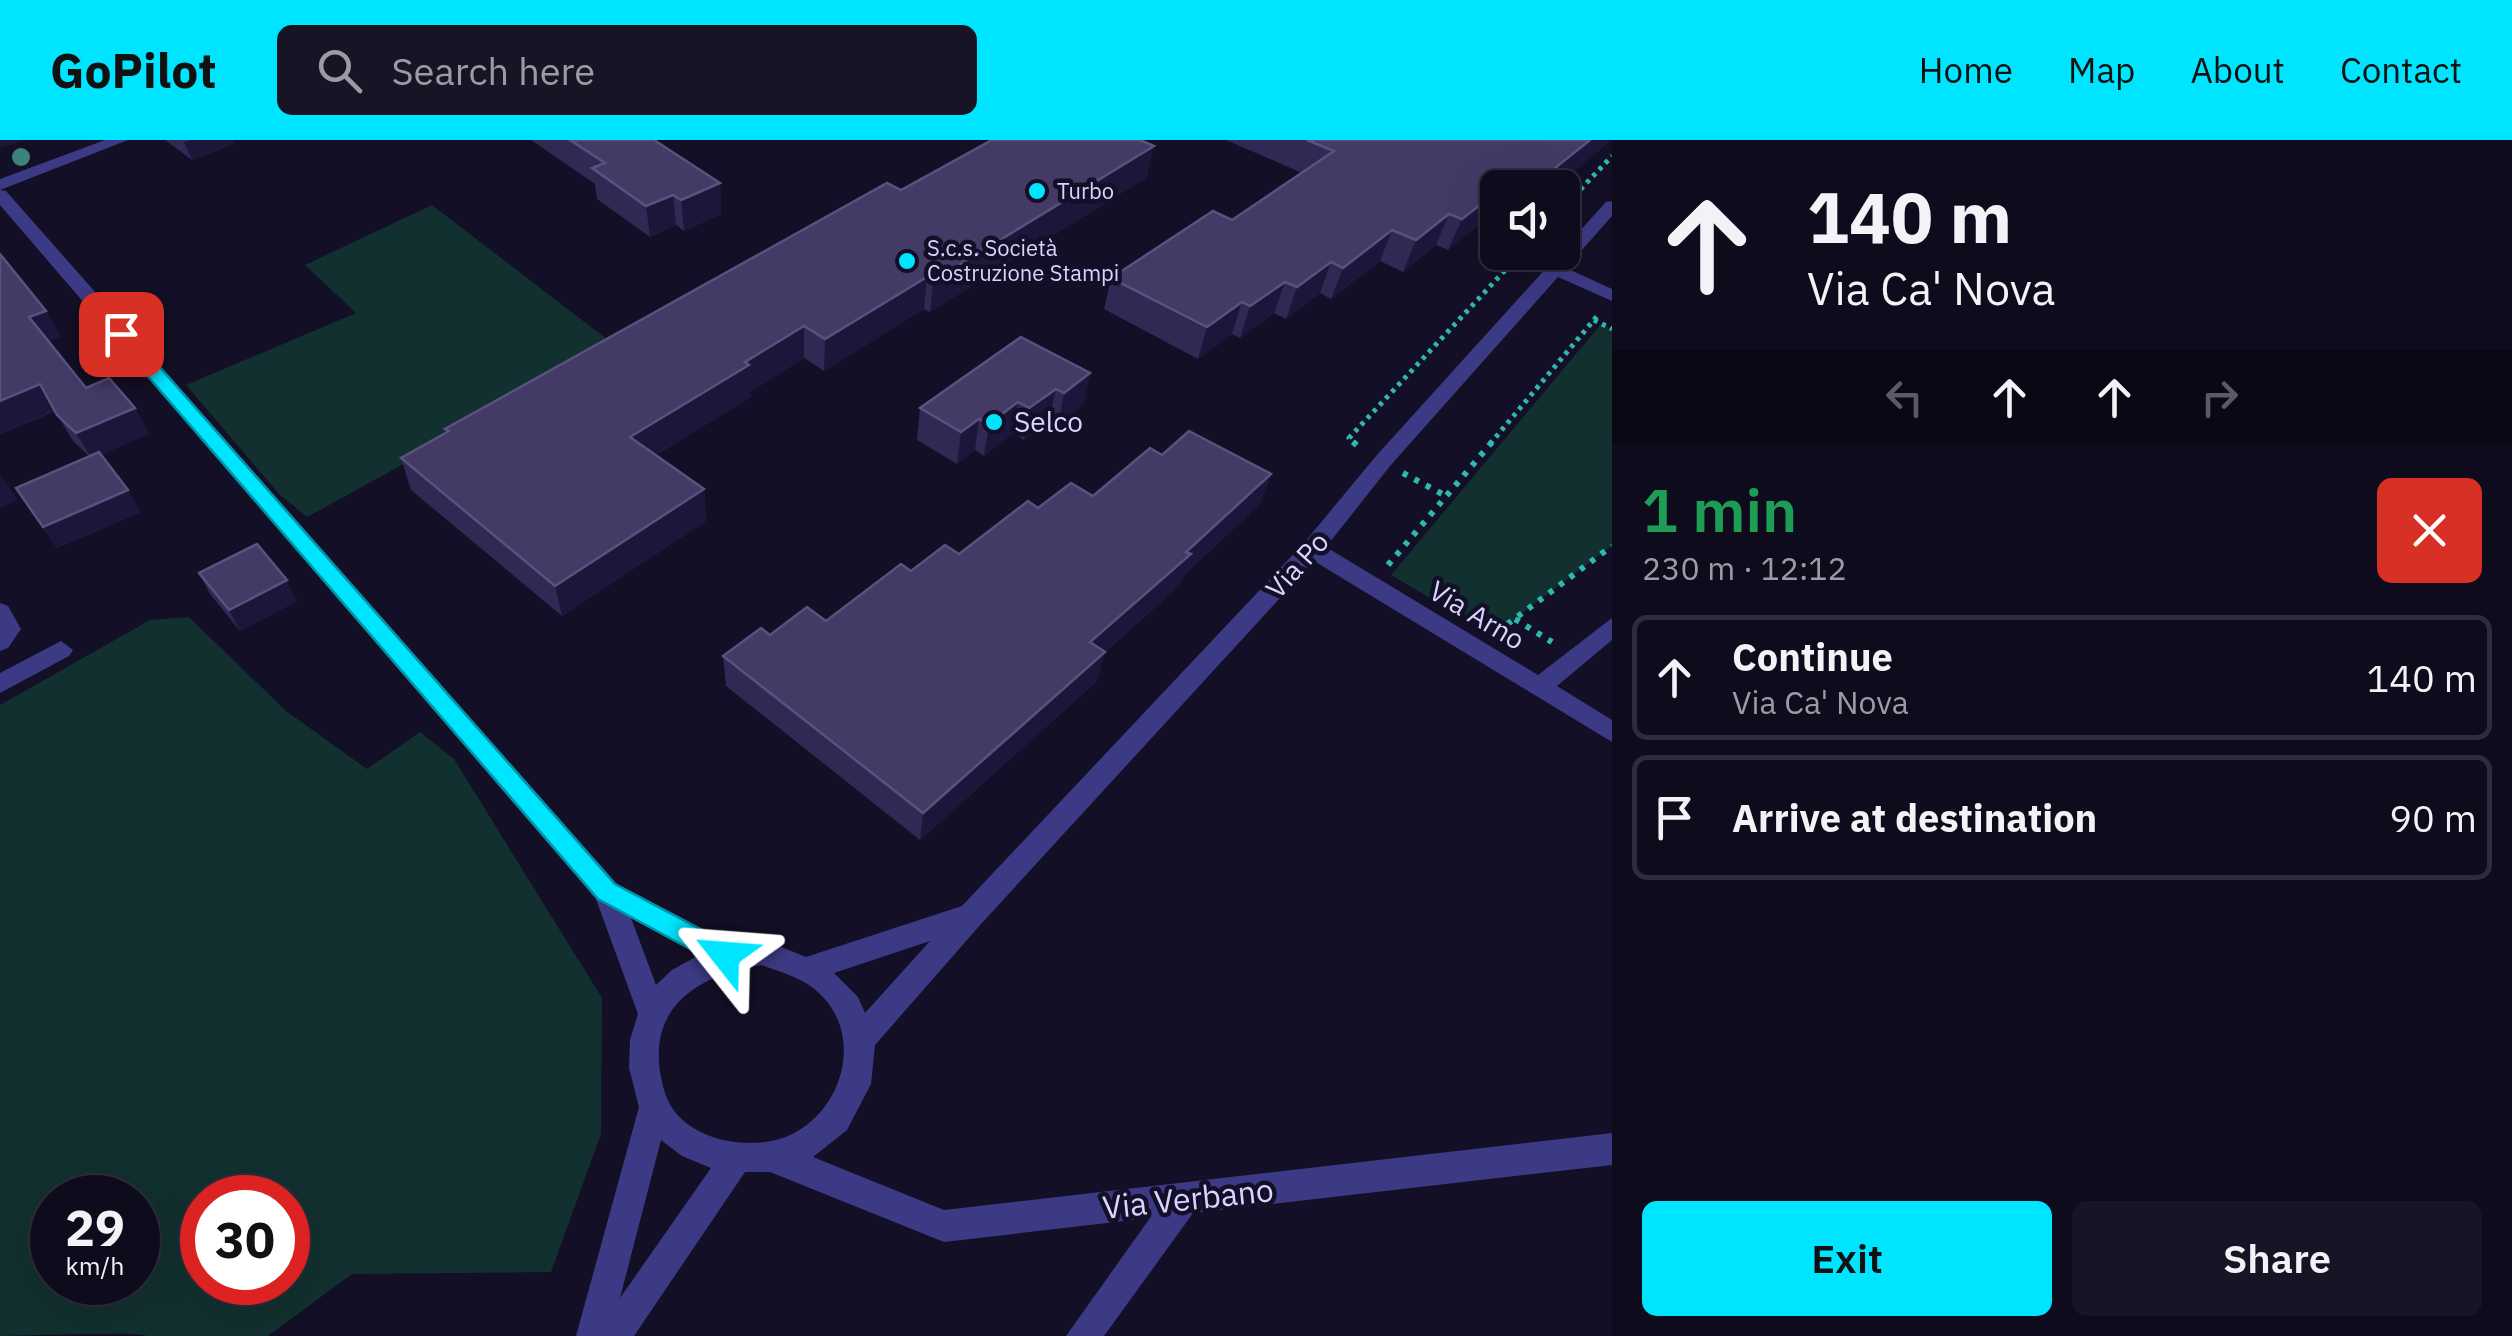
<!DOCTYPE html>
<meta charset="utf-8">
<style>
body{margin:0;font-family:"IBM Plex Sans",sans-serif;background:#171425;color:#f1f3f6;height:100vh;display:flex;flex-direction:column;font-size:38px;white-space:nowrap}
*{box-sizing:border-box;margin:0}
p{font-size:32px;color:#9b9ba3}
.icon{flex:none;width:55px;height:55px;fill:none;stroke:currentColor;stroke-width:2;stroke-linecap:round;stroke-linejoin:round}
.map{position:relative;flex:1;overflow:hidden}
.panel{display:flex;flex-direction:column;background:#0e0b1c;width:900px}
.panel>*{flex:none}
.guide{background:#0e0b1c;color:#f1f3f6;overflow:hidden}
.buttons{position:absolute;left:1480px;top:30px;display:grid;gap:20px}
.buttons a{display:grid;place-items:center;width:100px;height:100px;border-radius:15px;background:#0e0b1c;box-shadow:0 10px 40px #0002,0 0 0 2px #2e2b3b;font-size:50px}
.speed{position:absolute;left:30px;top:1035px;display:flex;gap:20px;font-size:50px;font-weight:700;text-align:center}
.speed>*{display:grid;place-content:center;width:130px;height:130px;border-radius:50%;background:#0e0b1c;box-shadow:0 10px 40px #0002,0 0 0 2px #2e2b3b;line-height:1}
.speed small{font-size:25px;font-weight:400}
.speed .limit{border:15px solid #d22;background:#fff;color:#111}
.pin{position:absolute;display:grid;place-items:center;width:85px;height:85px;color:#fff;margin:-42px;border-radius:20px;box-shadow:0 5px 15px #0006}
.me{position:absolute;width:110px;margin:-55px;rotate:298deg;stroke-linejoin:round;filter:drop-shadow(0 0 8px #0008)}
.turn{display:flex;align-items:center;gap:35px;height:210px;padding:0 30px;font-size:45px}
.turn .icon{width:130px;height:130px;stroke-width:2.5}
.turn b{display:block;font-size:70px;line-height:85px}
.lanes{display:flex;align-items:center;height:95px;padding:0 30px;background:#0003;justify-content:center;gap:50px;direction:ltr}
.lanes .off{opacity:.35}
.round{display:grid;place-items:center;flex:none;width:105px;height:105px;border-radius:15px;background:#171425}
.head{display:flex;align-items:center;justify-content:space-between;height:170px;padding:0 30px}
h1{font-size:60px;font-weight:600;line-height:75px;color:#1e9e55}
.primary-button{display:flex;gap:20px;margin-top:auto;padding:20px 30px}
.primary-button a{flex:1;height:115px;border-radius:15px;background:#00e5ff;color:#111;font-size:40px;font-weight:600;line-height:115px;text-align:center}
.primary-button a+a{background:#171425;color:#f1f3f6}
ul{padding:0;list-style:none}
li{display:flex;align-items:center;gap:30px;height:125px;margin:0 20px 15px;padding:0 10px;border:5px solid #2e2b3b;border-radius:15px}
li div{flex:1}
li b{display:block;font-size:38px}
li em{font-style:normal}
header{display:flex;align-items:center;gap:60px;box-sizing:border-box;height:140px;padding:0 50px;background:#00e5ff;color:#111}
header strong{font-size:48px}
nav{display:flex;gap:55px;margin-inline-start:auto;font-size:35px}
.search{width:700px;height:90px;background:#171425;display:flex;align-items:center;gap:25px;box-sizing:border-box;padding:0 35px;border-radius:15px;color:#9b9ba3;font-size:38px}
main{display:flex;flex:1;min-height:0}
.map>svg:first-child{display:block}
.green{fill:#12302f;fill-rule:evenodd}
.lines{fill:none;stroke-linecap:round;stroke-linejoin:round}
.path-far1{stroke:#2fb8b0;stroke-width:5;stroke-dasharray:4 5;stroke-linecap:butt}
.path{stroke:#2fb8b0;stroke-width:6;stroke-dasharray:5 8;stroke-linecap:butt}
.minor{fill:#3d3a85;fill-rule:evenodd}
.tree{fill:#3d827b}
.wall{fill:#312854}
.shaded-wall{fill:#1d163a}
.building{fill:#433a66;stroke:#5a527e;stroke-width:2.5}
.route{fill:#00e5ff;stroke:#0095a6;stroke-width:2.5}
.poi-dot{fill:#00e5ff;stroke:#130f26;stroke-width:4}
.labels{text-anchor:middle;stroke-width:9;stroke-linejoin:round;paint-order:stroke}
.far-poi-label{font-size:22px;fill:#d9d4ff;stroke:#130f26;text-anchor:start}
.poi-label{font-size:28px;fill:#d9d4ff;stroke:#130f26;text-anchor:start}
.street-label{font-size:28px;fill:#d9d4ff;stroke:#130f26}
.near-street-label{font-size:32px;fill:#d9d4ff;stroke:#130f26}
</style>
<header>
<strong>GoPilot</strong>
<div class="search"><svg class="icon" aria-label="search" viewBox="0 0 24 24"><circle cx="10" cy="10" r="6"/><path d="M15 15l6 6"/></svg>Search here</div>
<nav><a>Home</a><a>Map</a><a>About</a><a>Contact</a></nav>
</header>
<main>
<div class="map">
<svg width="1612" height="1196" viewBox="0 0 1612 1196">
<rect width="100%" height="100%" fill="#130f26"/>
<!-- green -->
<g class="green">
<path d="M432,65L617,207L307,377L279,354L186,245L356,173L305,125Z"/>
<path d="M1601,184L1612,189V406L1493,495L1391,435Z"/>
<path d="M189,477L286,571L367,629L420,592L454,619L602,858L601,994L551,1132L352,1134L268,1196H147C137,1191 22,1196 0,1196V565L150,480ZM52,1058H138V1142H52ZM202,1058H288V1142H202Z"/>
</g>
<g class="lines">
<!-- path-far1 -->
<g class="path-far1">
<path d="M1562,69L1612,16"/>
<path d="M1594,180L1612,189"/>
<path d="M1356,304L1349,298L1522,112"/>
<path d="M1490,304L1598,175"/>
</g>
<!-- path -->
<g class="path">
<path d="M1353,302L1362,310"/>
<path d="M1403,333L1446,356"/>
<path d="M1388,425L1492,302"/>
<path d="M1515,479L1552,502"/>
<path d="M1497,492L1612,406"/>
</g>
<!-- minor -->
<g class="minor">
<path d="M105,0H128L0,50L6,51L617,744L732,804L762,799L806,817L962,766L1304,403L1376,316L1606,62L1612,61V76L1566,128L1612,149V161L1558,137L1390,326L1326,407L1538,535L1612,478V500L1557,546L1612,580V602L1314,421L981,784L875,905L871,944L847,990L813,1017L944,1070L1612,993V1025L1193,1073L1104,1196H1066L1150,1078L944,1102L770,1032H745L634,1196H576L639,967L629,928L630,900L638,874L596,759L0,65V39ZM631,778L699,815L672,830L656,845ZM930,801L865,873L858,857L834,833ZM761,825C775,830 791,835 804,842C864,877 852,960 796,992C757,1015 680,1002 665,953C641,874 689,837 761,825ZM661,1000L682,1016L711,1028L620,1158Z"/>
<path d="M0,463L8,466L21,489L8,508L0,511Z"/>
<path d="M61,501L73,510L69,516L0,553V533Z"/>
</g>
</g>
<!-- trees -->
<circle class="tree" cx="21" cy="17" r="9"/>
<!-- wall -->
<g class="wall">
<path d="M165,0H232L233,4L192,20Z"/>
<path d="M531,0H654L720,43L721,74L684,91L676,85L650,97L597,59L595,44Z"/>
<path d="M1226,0H1611L1554,48H1498L1448,110L1436,105L1403,132L1380,121L1331,159L1320,153L1286,179L1274,173L1240,198L1232,194L1198,219L1104,169L1111,138L1232,80L1302,33Z"/>
<path d="M1147,37L930,172L924,169L824,231L804,218L750,252L751,257L656,315L704,349L706,381L562,476L411,350L401,318L446,292L445,289L901,50Z"/>
<path d="M46,171L61,197L49,201L86,248L135,268L149,294L101,314L141,372L57,408L16,348L89,316L73,301L55,271L0,294Z"/>
<path d="M1090,233L1083,265L1058,285L1049,280L1024,300L1013,293L984,316L975,310L957,324L917,300L920,268Z"/>
<path d="M1162,315L1271,334L1259,365L1183,436L1180,445L1105,512L1096,542L920,700L726,546L723,516L770,495L826,481L911,431L959,414L1038,368L1093,356Z"/>
<path d="M199,433L297,461L240,491L210,454Z"/>
</g>
<!-- shaded-wall -->
<g class="shaded-wall">
<path d="M0,0H24L0,8Z"/>
<path d="M191,0H232L233,4L192,20L184,2Z"/>
<path d="M1590,0H1611L1554,48H1534L1535,44Z"/>
<path d="M1154,6L1147,37L930,172L933,141Z"/>
<path d="M1515,37L1510,48H1502Z"/>
<path d="M720,43L721,74L684,91L681,60Z"/>
<path d="M1498,51V70L1448,110L1462,79Z"/>
<path d="M673,55L676,85L650,97L646,66Z"/>
<path d="M1449,74L1436,105L1403,132L1416,100Z"/>
<path d="M1392,90L1380,121L1331,159L1343,128Z"/>
<path d="M1331,122L1320,153L1286,179L1297,147Z"/>
<path d="M927,137L924,169L824,231L825,199Z"/>
<path d="M1285,142L1274,173L1240,198L1250,166Z"/>
<path d="M1242,162L1232,194L1198,219L1207,187Z"/>
<path d="M46,171L61,197L44,203L29,177Z"/>
<path d="M804,186V218L750,252L751,257L634,328L630,297Z"/>
<path d="M1090,233L1083,265L1058,285L1064,253Z"/>
<path d="M40,244L55,270L0,294V261Z"/>
<path d="M1056,249L1049,280L1024,300L1029,268Z"/>
<path d="M1018,262L1013,293L984,316L989,284Z"/>
<path d="M135,268L149,294L92,319L76,293Z"/>
<path d="M979,279L975,310L957,324L961,292Z"/>
<path d="M0,334L18,360L0,368Z"/>
<path d="M1271,334L1259,365L1183,436L1180,445L1082,532L1090,502Z"/>
<path d="M704,349L706,381L562,476L555,446Z"/>
<path d="M128,350L141,372L57,408L43,387Z"/>
<path d="M287,440L297,461L240,491L229,470Z"/>
<path d="M1105,512L1096,542L920,700L923,673Z"/>
</g>
<!-- building -->
<g class="building">
<path d="M570,0H654L720,43L681,60L673,55L646,66L592,28L605,23Z"/>
<path d="M992,0H1140L1154,6L933,141L927,137L825,199L804,186L745,222L749,225L630,297L704,349L555,446L401,318L449,291L445,289L887,43L901,50Z"/>
<path d="M1307,0H1590L1535,44L1515,37L1502,48H1498V51L1462,79L1449,74L1416,100L1392,90L1343,128L1331,122L1297,147L1285,142L1250,166L1242,162L1207,187L1111,138L1213,71L1232,80L1334,11Z"/>
<path d="M0,114L46,171L29,177L86,248L109,238L135,268L76,293L57,275L40,244L0,261Z"/>
<path d="M1021,197L1090,233L1064,253L1056,249L1029,268L1018,262L989,284L979,279L961,292L920,268Z"/>
<path d="M1189,291L1271,334L1186,412L1191,414L1090,502L1105,512L923,673L723,516L761,488L770,495L807,467L826,481L901,424L911,431L945,405L959,414L1028,361L1038,368L1071,343L1093,356L1150,308L1162,315Z"/>
<path d="M99,312L128,350L43,387L16,348Z"/>
<path d="M257,404L287,440L229,470L199,433Z"/>
</g>
<!-- route -->
<path class="route" d="M121,189L127,190L615,744L734,807L738,815L734,823L725,827L716,823L598,759L115,198V190Z"/>
<!-- markers -->
<g class="poi-dot">
<circle cx="1037" cy="51" r="10"/>
<circle cx="907" cy="121" r="10"/>
<circle cx="994" cy="282" r="10"/>
</g>
<g class="labels">
<!-- far-poi labels -->
<g class="far-poi-label">
<text x="1057" y="59">Turbo</text>
<text x="927" y="116">S.c.s. Società<tspan x="927" dy="25">Costruzione Stampi</tspan></text>
</g>
<!-- poi labels -->
<g class="poi-label">
<text x="1014" y="292">Selco</text>
</g>
<!-- street labels -->
<g class="street-label">
<text transform="translate(1297 425) rotate(-48)" y="10">Via Po</text>
<text transform="translate(1477 475) rotate(31)" y="10">Via Arno</text>
</g>
<!-- near-street labels -->
<g class="near-street-label">
<text transform="translate(1188 1059) rotate(-6)" y="11">Via Verbano</text>
</g>
</g>
</svg>
<div class="buttons">
<a><svg class="icon" aria-label="sound" viewBox="0 0 24 24"><path d="M4 9h4l5-4v14l-5-4H4zM17 9q2 3 0 6"/></svg></a>
</div>
<div class="speed"><div>29<small>km/h</small></div><div class="limit">30</div></div>
<div class="pin" style="left:121px;top:194px;background:#d93025"><svg class="icon" aria-label="arrive" viewBox="0 0 24 24"><path d="M6 21V4h12l-3 4 3 4H6"/></svg></div>
<svg class="me" style="left:725px;top:815px" viewBox="-20 -20 40 40"><path d="M0-17L14 15 0 8-14 15z" fill="#00e5ff" stroke="#fff" stroke-width="4"/></svg>
</div>
<section class="panel">
<div class="guide">
<div class="turn"><svg class="icon" aria-label="ahead" viewBox="0 0 24 24"><path d="M12 20V5M6 11l6-6 6 6"/></svg><div><b>140 m</b>Via Ca' Nova</div></div>
<div class="lanes"><svg class="icon off" aria-label="left" viewBox="0 0 24 24"><path d="M17 20v-9H6M10 6l-5 5 5 5"/></svg><svg class="icon" aria-label="ahead" viewBox="0 0 24 24"><path d="M12 20V5M6 11l6-6 6 6"/></svg><svg class="icon" aria-label="ahead" viewBox="0 0 24 24"><path d="M12 20V5M6 11l6-6 6 6"/></svg><svg class="icon off" aria-label="right" viewBox="0 0 24 24"><path d="M7 20v-9h11M14 6l5 5-5 5"/></svg></div>
</div>
<div class="head"><div><h1>1 min</h1><p>230 m · 12:12</p></div><a class="round" style="background:#d93025;color:#fff"><svg class="icon" aria-label="close" viewBox="0 0 24 24"><path d="M6 6l12 12M18 6L6 18"/></svg></a></div>
<ul>
<li><svg class="icon" aria-label="ahead" viewBox="0 0 24 24"><path d="M12 20V5M6 11l6-6 6 6"/></svg><div><b>Continue</b><p>Via Ca' Nova</p></div><em>140 m</em></li>
<li><svg class="icon" aria-label="arrive" viewBox="0 0 24 24"><path d="M6 21V4h12l-3 4 3 4H6"/></svg><div><b>Arrive at destination</b></div><em>90 m</em></li>
</ul>
<div class="primary-button"><a>Exit</a><a>Share</a></div>
</section>
</main>
